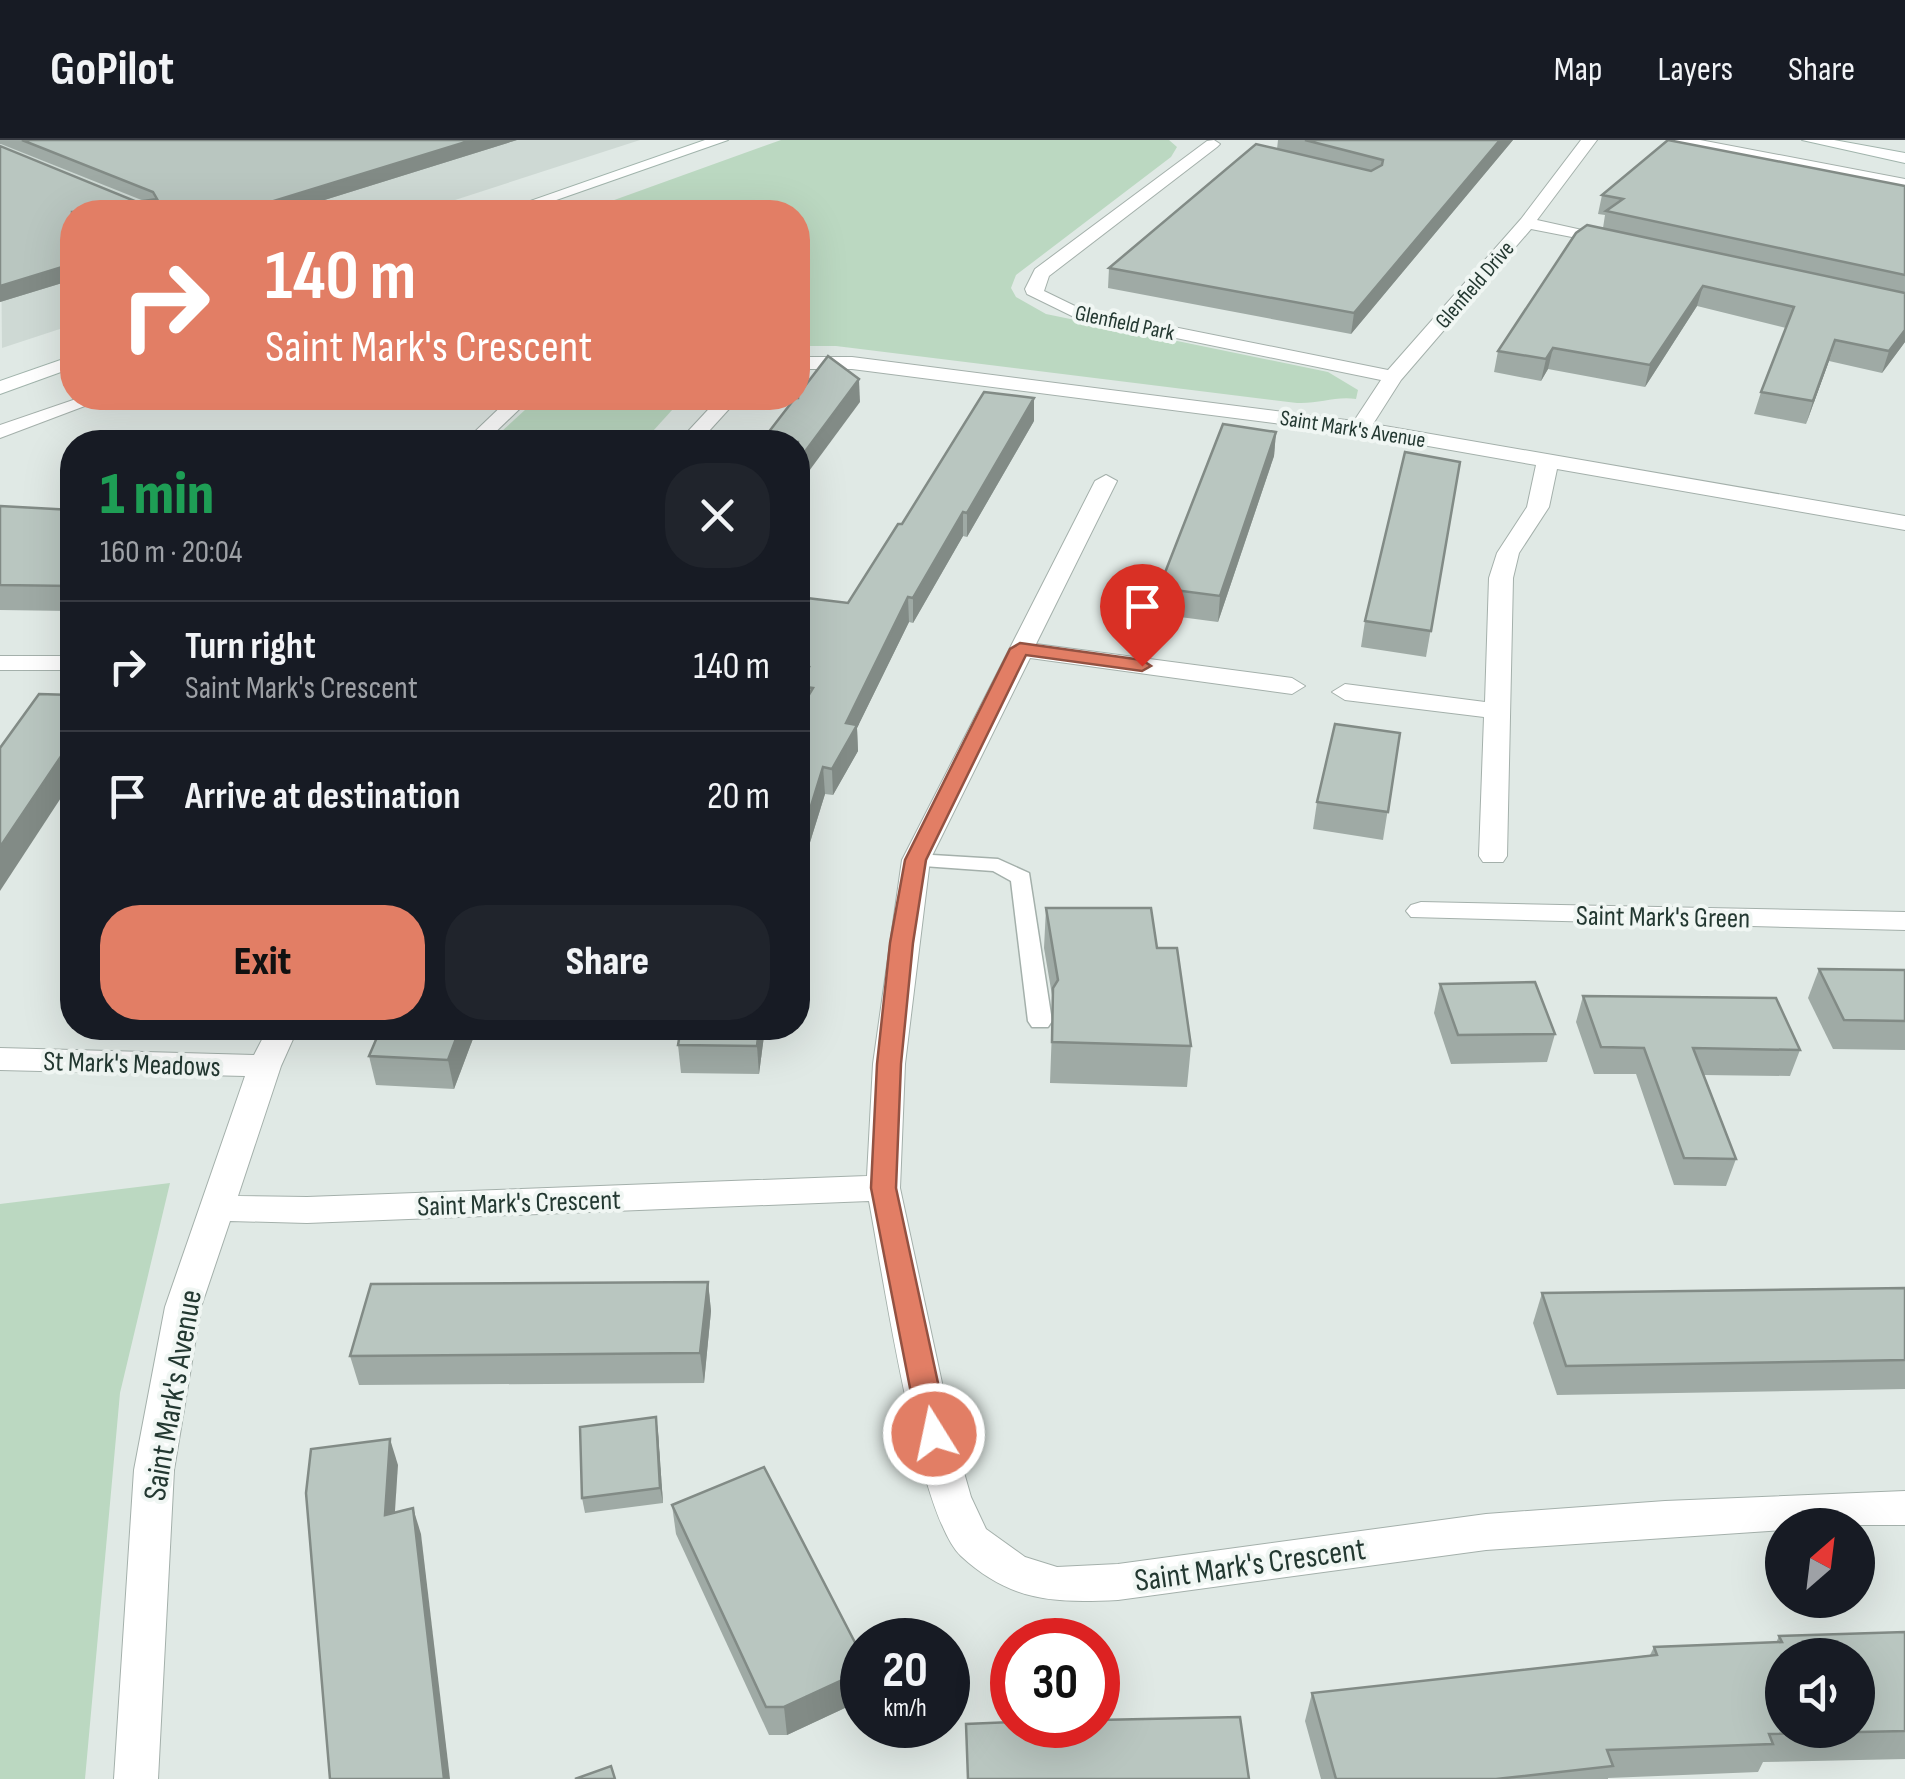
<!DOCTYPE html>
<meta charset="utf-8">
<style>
body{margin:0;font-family:"Sofia Sans Condensed",sans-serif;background:#20242c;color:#f1f3f6;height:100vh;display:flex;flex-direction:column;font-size:38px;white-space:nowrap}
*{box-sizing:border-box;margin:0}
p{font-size:32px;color:#9ea1a6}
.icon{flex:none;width:55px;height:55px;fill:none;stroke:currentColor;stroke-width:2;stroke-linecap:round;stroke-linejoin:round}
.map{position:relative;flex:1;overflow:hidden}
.sheet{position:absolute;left:60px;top:290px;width:750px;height:610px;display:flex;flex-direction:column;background:#171b24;border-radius:40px;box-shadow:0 10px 40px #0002}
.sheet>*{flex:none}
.top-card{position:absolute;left:60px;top:60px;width:750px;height:210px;border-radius:40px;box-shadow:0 10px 40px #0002;background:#e27e65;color:#fff;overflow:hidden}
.needle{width:65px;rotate:28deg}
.controls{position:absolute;left:1765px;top:1368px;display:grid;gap:20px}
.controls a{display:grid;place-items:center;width:110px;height:110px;border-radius:50%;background:#171b24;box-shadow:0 10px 40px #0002;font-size:50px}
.speed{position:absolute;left:840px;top:1478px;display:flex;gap:20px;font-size:50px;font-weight:700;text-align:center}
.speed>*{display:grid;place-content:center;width:130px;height:130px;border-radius:50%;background:#171b24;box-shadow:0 10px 40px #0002;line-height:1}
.speed small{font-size:25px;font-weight:400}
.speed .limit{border:15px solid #d22;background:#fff;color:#111}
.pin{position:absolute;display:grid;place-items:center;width:85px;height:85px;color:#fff;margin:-102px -42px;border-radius:50% 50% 50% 0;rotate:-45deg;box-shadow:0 0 10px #0007}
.pin .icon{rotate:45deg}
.me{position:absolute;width:110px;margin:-55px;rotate:350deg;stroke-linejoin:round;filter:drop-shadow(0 0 8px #0008)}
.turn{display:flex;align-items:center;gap:35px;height:210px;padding:0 40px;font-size:45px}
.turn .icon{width:130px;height:130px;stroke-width:2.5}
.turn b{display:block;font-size:70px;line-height:85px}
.round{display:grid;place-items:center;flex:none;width:105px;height:105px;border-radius:40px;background:#20242c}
.overview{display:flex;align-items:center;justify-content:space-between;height:170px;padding:0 40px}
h1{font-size:60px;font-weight:800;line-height:75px;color:#1e9e55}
.primary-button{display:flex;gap:20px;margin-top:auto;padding:20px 40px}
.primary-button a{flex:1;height:115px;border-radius:40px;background:#e27e65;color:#111;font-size:40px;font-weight:800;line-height:115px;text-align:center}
.primary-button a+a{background:#20242c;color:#f1f3f6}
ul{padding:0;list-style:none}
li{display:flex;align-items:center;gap:30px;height:130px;padding:0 40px;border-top:2px solid #363941}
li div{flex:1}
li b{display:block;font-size:38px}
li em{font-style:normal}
header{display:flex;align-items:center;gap:60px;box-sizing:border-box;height:140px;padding:0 50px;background:#171b24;border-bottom:2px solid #363941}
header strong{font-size:48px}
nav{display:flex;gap:55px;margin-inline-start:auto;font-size:35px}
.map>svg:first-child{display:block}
.built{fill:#ced9d4}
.green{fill:#bbd8c1}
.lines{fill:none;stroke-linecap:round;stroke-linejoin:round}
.service-casing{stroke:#a4b0ab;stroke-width:3}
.minor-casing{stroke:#a4b0ab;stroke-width:2}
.secondary-casing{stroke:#a1b4ac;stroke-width:2}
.service{fill:#fff;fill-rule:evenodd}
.minor{fill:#fff;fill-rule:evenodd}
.secondary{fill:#fff;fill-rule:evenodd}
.wall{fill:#9faaa5}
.shaded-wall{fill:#828b86}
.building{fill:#b9c6c0;stroke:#828b86;stroke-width:2.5;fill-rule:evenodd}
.route{fill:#e27e65;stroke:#935242;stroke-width:2.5}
.labels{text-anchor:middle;stroke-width:8;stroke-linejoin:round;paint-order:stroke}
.far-street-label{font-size:22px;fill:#233831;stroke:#f0f6f3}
.street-label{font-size:28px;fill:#233831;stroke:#f0f6f3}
.near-street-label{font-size:32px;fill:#233831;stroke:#f0f6f3}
</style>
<header>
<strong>GoPilot</strong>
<nav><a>Map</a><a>Layers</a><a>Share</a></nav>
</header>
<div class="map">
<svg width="1905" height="1639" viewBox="0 0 1905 1639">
<rect width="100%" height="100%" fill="#e0e9e5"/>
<!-- built -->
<path class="built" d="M0,0H640L418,72H72V185L2,208Z"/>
<!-- green -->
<g class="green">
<path d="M781,0H1169L1177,7L1171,17L1016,135L1011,148L1016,157L1046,174L1328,232L1358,250L1356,259C1335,256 1319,264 1297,263L836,206H798V72H581Z"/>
<path d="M538,258H683L643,302H490Z"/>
<path d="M170,1043L120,1253L85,1639H0V1064Z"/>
</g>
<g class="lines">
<defs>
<path id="service" d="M916,714L998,719L1029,733L1052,881L1048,887H1032L1028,881L1011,741L993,731L909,725L905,720L909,715Z"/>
<g id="minor">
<path d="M1214,0L1220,4L1217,7L1049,136L1044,151L1079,168L1388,230L1521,79L1581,0H1597L1537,80L1618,98V106L1531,89L1401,240L1373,284L1905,376V390L1557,329L1549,367L1519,413L1513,438L1507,716L1503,722H1483L1479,716L1484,577L1345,560L1332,552L1345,544L1485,562L1489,438L1497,413L1527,367L1536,325L1360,294L852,229H798V217H852L1354,281L1381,240L1074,177L1027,154L1025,149L1035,129L1207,1Z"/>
<path d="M1668,0H1700L1905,39V49Z"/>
<path d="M79,258H106L0,298V285Z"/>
<path d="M510,258H531L485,302H464Z"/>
<path d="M719,258H739L699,302H678Z"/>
<path d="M1106,335L1117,341L1036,504L1292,538L1305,546L1292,554L1030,518L930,720L905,924L900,1048L953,1294L971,1357L986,1389L1025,1417L1057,1427L1118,1424L1486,1374L1665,1361L1905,1351V1385H1782V1390L1486,1410L1118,1460C1054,1463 1011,1462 961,1416C918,1376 882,1129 869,1061L307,1083L230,1081L201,1167L174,1330L158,1639H114L134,1330L165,1167L245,936L0,930V908L254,915L268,888H298L281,926L238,1056L307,1057L867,1036L873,924L902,720L1095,341Z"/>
<rect x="0" y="516" width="72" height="14"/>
<path d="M1421,762L1905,772V790L1411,777L1406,771L1411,765Z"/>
</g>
<g id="secondary">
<path d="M705,0H728L522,72H499Z"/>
<path d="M1802,0H1834L1905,13V23Z"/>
<path d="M72,216V228L0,254V241Z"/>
</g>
</defs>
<!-- service casing -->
<use href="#service" class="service-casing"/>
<!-- minor casing -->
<use href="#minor" class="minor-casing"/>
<!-- secondary casing -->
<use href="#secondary" class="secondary-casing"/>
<!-- service -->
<use href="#service" class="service"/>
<!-- minor -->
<use href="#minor" class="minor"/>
<!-- secondary -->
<use href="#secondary" class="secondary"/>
</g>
<!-- wall -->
<g class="wall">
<path d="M0,0H517L286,72H72V140L0,162V6L137,62L144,61L1,4H0Z"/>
<path d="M1278,0H1513L1351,194L1108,148L1109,128L1277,9Z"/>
<path d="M1905,46V202L1882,233L1829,221L1806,284L1754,274L1761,252L1786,188L1697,166L1645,247L1548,229L1541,241L1494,232L1498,211L1603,88L1605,75L1598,74L1602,55Z"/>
<path d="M1034,281L967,397L963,396L913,483L909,482L857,588L858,611L833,655L825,654L798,741V573L800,569L799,552L798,551V457L848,463L902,384Z"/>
<path d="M1276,292L1274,316L1218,482L1157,474L1159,448Z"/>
<path d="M1460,322L1426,517L1361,507L1365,481Z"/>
<path d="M0,366L72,370V471L0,470Z"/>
<path d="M1400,593L1383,700L1313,689L1317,662Z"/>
<path d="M1046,768L1157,808L1191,906L1187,947L1050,943L1053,861L1044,808Z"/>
<path d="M1819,829L1905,830V910L1833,909L1808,858Z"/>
<path d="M1440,844L1555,894L1547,922L1451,924L1434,873Z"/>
<path d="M1583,856L1800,910L1790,936L1703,935L1736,1019L1726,1046L1674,1045L1636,934H1594L1576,882Z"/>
<path d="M477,888L454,949L376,945L369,916Z"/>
<path d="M681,888H765L759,934L681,933L678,905Z"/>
<path d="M708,1142L711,1171L704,1243L359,1245L350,1216Z"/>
<path d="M1905,1148V1249L1557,1255L1533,1183L1542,1153Z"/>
<path d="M658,1292L663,1363L585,1373L582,1358Z"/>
<path d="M672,1365L862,1531V1560L787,1595H769L676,1394Z"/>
<path d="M1905,1492V1619L1763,1622L1758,1632L1608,1638V1639H1321L1305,1581L1312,1553L1650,1515L1654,1507L1776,1503L1779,1496Z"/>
</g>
<!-- shaded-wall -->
<g class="shaded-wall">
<path d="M472,0H517L286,72H238Z"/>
<path d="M1500,0H1513L1351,194L1354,173Z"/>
<path d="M72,124V140L0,162V146Z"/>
<path d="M1703,146L1697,166L1645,247L1650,225Z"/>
<path d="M1905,190V202L1882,233L1889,211Z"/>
<path d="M1835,200L1829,221L1806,284L1813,261Z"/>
<path d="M1553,208L1548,229L1541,241L1546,219Z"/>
<path d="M859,239L860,262L798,346V321Z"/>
<path d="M1034,258V281L967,397V373Z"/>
<path d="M1276,292L1274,316L1218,482L1220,456Z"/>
<path d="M963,372V396L913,483V458Z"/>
<path d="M908,457L909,482L857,588L858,611L833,655L832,629L846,583Z"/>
<path d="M72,600V641L0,751V707Z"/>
<path d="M823,627L825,654L798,741V708Z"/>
<path d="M460,888H477L454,949L448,920Z"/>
<path d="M759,888H765L759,934L757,906Z"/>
<path d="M708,1142L711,1171L704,1243L700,1213Z"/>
<path d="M656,1277L658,1292L663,1363L660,1348Z"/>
<path d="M390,1299L398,1325L393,1401L385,1375Z"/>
<path d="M413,1368L421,1394L450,1639H444Z"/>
<path d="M862,1531V1560L787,1595L784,1567Z"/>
</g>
<!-- building -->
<g class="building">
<path d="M22,0H472L238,72H72V124L0,146V6L137,62L157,59L153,52Z"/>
<path d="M1305,0H1500L1354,173L1109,128L1256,4L1371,31L1382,25L1383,20Z"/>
<path d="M1668,0L1905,46V135L1606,71L1623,59L1602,55Z"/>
<path d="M1587,85L1905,153V190L1889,211L1835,200L1813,261L1761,252L1794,167L1703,146L1650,225L1553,208L1546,219L1498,211L1576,93Z"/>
<path d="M828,216L859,239L798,321V302H761L795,258H798V255Z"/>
<path d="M984,252L1034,258L967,373L963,372L913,458L908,457L846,583L857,585L832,629L823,627L798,708V573L813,548L799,546L809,527L798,526V457L848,463L898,384H902Z"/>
<path d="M1223,284L1276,292L1220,456L1159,448Z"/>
<path d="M1405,312L1460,322L1431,491L1365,481Z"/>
<path d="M0,366L72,370V446L0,445Z"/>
<path d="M39,554L72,555V600L0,707V608Z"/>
<path d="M1335,584L1400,593L1388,672L1317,662Z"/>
<path d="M1046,768H1151L1157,808H1177L1191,906L1052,902L1053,848L1058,840Z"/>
<path d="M1819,829L1905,830V881L1844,880Z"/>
<path d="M1535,842L1555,894L1458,895L1440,844Z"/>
<path d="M1583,856L1776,858L1800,910L1693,908L1736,1019L1684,1018L1644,908L1601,907Z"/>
<path d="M381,888H460L448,920L369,916Z"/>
<path d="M681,888H759L757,906L678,905Z"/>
<path d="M708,1142L700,1213L350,1216L371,1144Z"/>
<path d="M1905,1148V1220L1566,1226L1542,1153Z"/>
<path d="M656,1277L660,1348L582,1358L580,1287Z"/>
<path d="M390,1299L385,1375L413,1368L444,1639H330L306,1353L311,1309Z"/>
<path d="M764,1327L862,1516V1531L784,1567H766L672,1365Z"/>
<path d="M1905,1492V1591L1769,1594L1773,1604L1607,1610L1613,1626L1496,1639H1336L1312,1553L1657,1515L1654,1507L1782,1502L1779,1496ZM1782,1515H1858V1590H1782Z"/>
<path d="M1240,1577L1249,1639H968L966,1584L1012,1582V1585H1098V1580Z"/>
<path d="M611,1626L615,1639H575Z"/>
</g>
<!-- route -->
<path class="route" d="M1020,503L1142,520L1151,526L1142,531L1026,515L926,720L913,803L901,924L896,1048L949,1294L944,1303L934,1306L924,1303L919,1294L871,1048L877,924L890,803L905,720L1010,509Z"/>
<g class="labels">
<!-- far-street labels -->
<g class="far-street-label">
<text transform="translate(1474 144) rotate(-49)" y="8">Glenfield Drive</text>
<text transform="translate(1125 182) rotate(12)" y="8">Glenfield Park</text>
<text transform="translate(1353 288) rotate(9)" y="8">Saint Mark's Avenue</text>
</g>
<!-- street labels -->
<g class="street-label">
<text transform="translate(1663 776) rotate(1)" y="10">Saint Mark's Green</text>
<text transform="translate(132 923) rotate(2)" y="10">St Mark's Meadows</text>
<text transform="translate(519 1062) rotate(-2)" y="10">Saint Mark's Crescent</text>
</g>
<!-- near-street labels -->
<g class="near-street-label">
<text transform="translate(172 1255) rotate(-80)" y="11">Saint Mark's Avenue</text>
<text transform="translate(1250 1424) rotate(-8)" y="11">Saint Mark's Crescent</text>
</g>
</g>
</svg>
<div class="controls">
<a><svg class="needle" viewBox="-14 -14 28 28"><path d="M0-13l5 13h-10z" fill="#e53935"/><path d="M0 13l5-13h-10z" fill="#9ea1a6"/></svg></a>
<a><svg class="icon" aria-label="sound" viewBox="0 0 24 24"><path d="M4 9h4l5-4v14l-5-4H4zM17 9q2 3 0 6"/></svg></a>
</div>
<div class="speed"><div>20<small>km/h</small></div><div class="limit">30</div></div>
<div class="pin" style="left:1142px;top:526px;background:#d93025"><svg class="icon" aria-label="arrive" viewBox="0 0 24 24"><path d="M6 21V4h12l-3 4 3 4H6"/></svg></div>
<svg class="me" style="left:934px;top:1294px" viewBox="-20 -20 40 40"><circle r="17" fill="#e27e65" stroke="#fff" stroke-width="3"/><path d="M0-11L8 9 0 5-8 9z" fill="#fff"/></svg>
<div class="top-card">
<div class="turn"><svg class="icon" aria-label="right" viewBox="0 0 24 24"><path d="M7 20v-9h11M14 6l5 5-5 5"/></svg><div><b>140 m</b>Saint Mark's Crescent</div></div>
</div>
<section class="sheet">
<div class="overview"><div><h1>1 min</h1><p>160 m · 20:04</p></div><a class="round"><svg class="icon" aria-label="close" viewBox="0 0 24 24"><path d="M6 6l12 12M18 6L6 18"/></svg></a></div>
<ul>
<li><svg class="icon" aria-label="right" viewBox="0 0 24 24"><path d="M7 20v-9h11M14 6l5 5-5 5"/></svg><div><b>Turn right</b><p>Saint Mark's Crescent</p></div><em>140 m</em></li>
<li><svg class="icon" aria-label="arrive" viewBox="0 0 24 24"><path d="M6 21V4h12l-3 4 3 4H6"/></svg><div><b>Arrive at destination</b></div><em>20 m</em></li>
</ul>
<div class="primary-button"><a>Exit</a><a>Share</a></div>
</section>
</div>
